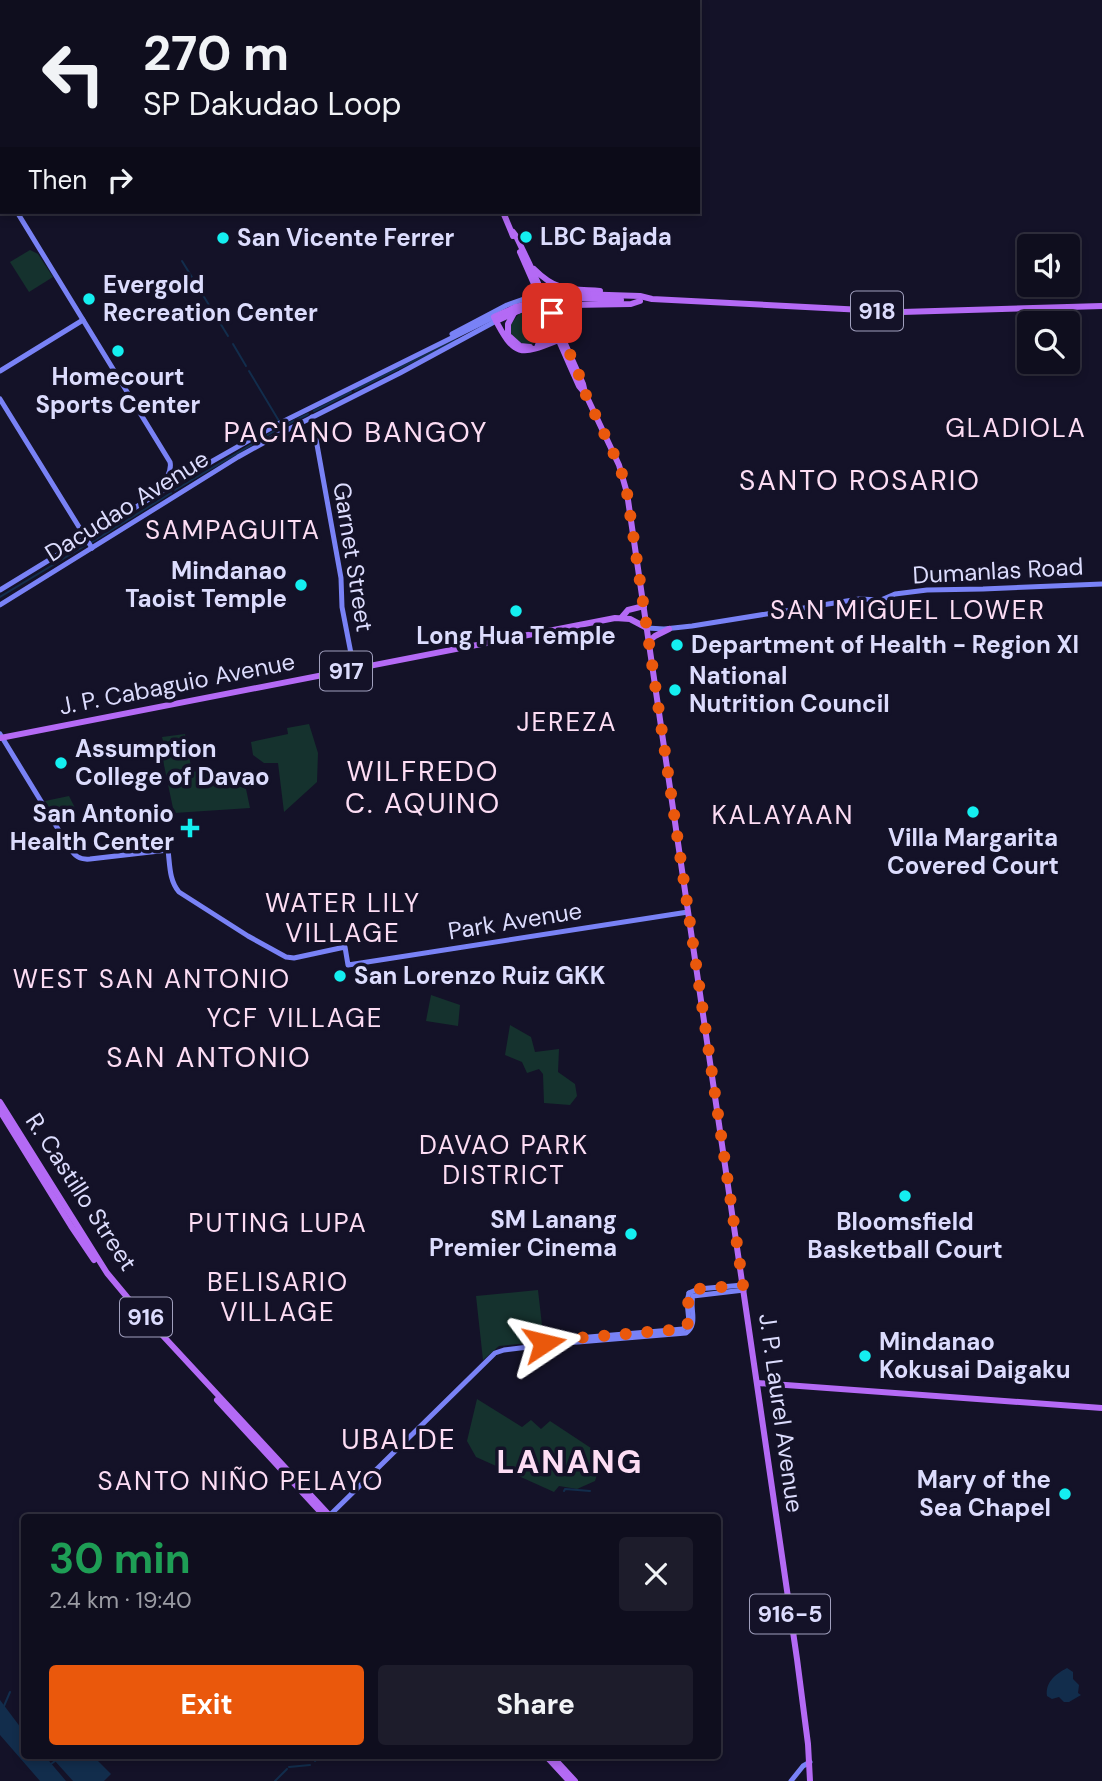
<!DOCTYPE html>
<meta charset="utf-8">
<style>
body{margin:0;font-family:"DM Sans",sans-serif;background:#1d1c2b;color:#f1f3f6;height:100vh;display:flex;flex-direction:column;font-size:26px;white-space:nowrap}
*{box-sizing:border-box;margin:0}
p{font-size:23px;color:#9b9ca4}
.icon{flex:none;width:38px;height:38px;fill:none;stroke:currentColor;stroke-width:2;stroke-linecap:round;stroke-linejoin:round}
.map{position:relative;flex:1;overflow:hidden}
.side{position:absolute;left:21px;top:1514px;width:700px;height:245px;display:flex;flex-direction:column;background:#0f0e1e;border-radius:7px;box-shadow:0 4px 10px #0003,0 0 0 2px #2f2e3c}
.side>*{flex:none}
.banner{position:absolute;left:0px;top:0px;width:700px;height:214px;box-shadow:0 4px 10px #0003,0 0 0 2px #2f2e3c;background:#0f0e1e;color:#f1f3f6;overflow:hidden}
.controls{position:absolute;left:1017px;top:234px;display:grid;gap:14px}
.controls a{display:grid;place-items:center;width:63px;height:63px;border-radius:7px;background:#0f0e1e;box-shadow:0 4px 10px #0003,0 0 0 2px #2f2e3c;font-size:35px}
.pin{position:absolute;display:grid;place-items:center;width:60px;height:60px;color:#fff;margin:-30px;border-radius:14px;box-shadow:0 4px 10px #0006}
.me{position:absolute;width:77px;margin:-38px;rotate:80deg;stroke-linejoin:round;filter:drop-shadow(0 0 5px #0008)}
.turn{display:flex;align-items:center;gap:24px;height:147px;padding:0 28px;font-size:32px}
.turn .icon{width:91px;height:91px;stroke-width:2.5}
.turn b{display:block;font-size:49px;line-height:60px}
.then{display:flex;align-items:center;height:66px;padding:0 28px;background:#0003;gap:14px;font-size:26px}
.round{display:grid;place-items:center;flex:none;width:74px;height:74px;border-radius:7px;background:#1d1c2b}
.headline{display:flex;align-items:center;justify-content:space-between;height:119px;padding:0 28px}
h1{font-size:42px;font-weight:700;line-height:52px;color:#1e9e55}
.cta{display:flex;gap:14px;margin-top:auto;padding:14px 28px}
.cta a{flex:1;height:80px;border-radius:7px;background:#ea580c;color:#fff;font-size:28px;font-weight:700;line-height:80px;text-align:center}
.cta a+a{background:#1d1c2b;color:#f1f3f6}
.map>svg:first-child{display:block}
.green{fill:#15322e}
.water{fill:#122d4c}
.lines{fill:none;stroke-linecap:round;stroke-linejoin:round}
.stream{stroke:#122d4c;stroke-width:2}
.secondary{stroke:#7982f6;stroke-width:5}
.primary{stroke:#b46af5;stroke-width:6}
.primary-bridge{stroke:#b46af5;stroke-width:6}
.route{stroke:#ea580c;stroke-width:12;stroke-dasharray:0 21.6}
.poi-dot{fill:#14eff0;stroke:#141228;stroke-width:2.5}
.labels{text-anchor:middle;stroke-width:7;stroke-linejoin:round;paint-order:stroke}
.shield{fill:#141228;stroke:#a09fbd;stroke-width:2}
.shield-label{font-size:23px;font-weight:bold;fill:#dcdcfd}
.poi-label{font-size:24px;font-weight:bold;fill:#dcdcfd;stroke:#141228;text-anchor:start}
.street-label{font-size:24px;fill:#dcdcfd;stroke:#141228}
.neighbourhood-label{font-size:26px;letter-spacing:2px;fill:#fdddf4;stroke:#141228}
.quarter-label{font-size:28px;letter-spacing:2px;fill:#fdddf4;stroke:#141228}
.district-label{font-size:32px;font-weight:bold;letter-spacing:2px;fill:#fdddf4;stroke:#141228}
</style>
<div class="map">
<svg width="1102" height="1781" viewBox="0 0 1102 1781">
<rect width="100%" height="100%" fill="#141228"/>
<!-- green -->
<g class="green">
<path d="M30,250L38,254L53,277L29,292L10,262Z"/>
<path d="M532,309C561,313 541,357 517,341C511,336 510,333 510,325L519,314Z"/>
<path d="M309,724L318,753L317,782L284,812L278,763H264L253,755L251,742L288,734L287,728Z"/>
<path d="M185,734L192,772L215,768L217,777L246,789L250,808L174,813L160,746L164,745L162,737Z"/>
<path d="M69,796L76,810L55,819L45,801Z"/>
<path d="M431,995L460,1005L458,1026L426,1021Z"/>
<path d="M510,1025L531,1037L535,1052L559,1049L558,1072L575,1084L577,1096L570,1105L544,1103L543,1074L539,1069L527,1073L522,1062L505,1055Z"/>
<path d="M538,1290L543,1334L540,1342L499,1346L483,1360L476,1296Z"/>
<path d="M477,1399L522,1427L531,1420L541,1429L550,1421L603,1456L595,1481L577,1489L559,1486L554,1492L476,1457L467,1441Z"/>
</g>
<!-- water -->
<g class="water">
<path d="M1067,1668L1073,1672V1679L1079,1685L1078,1693L1081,1695L1069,1702H1064L1059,1697L1052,1699L1047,1696C1045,1682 1056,1674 1067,1668Z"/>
<path d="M0,1700L24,1732V1755H44L66,1781H40L0,1735Z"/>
<path d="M62,1755H92L111,1774L104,1781H73L55,1761Z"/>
</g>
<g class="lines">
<!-- stream -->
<g class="stream">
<path d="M252,215L256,212"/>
<path d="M182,261L228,336"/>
<path d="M233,344L246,366"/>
<path d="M249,371L279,421"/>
<path d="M355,390L456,340"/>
<path d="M314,411L351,392"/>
<path d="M282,427L308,414"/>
<path d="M175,490L278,429"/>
<path d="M92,542L171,493"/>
<path d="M0,597L86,545"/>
<path d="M564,1491L565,1489L590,1491"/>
<path d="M4,1706L10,1692"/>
<path d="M315,1761L321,1755"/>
<path d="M51,1764L55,1761"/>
<path d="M289,1767L310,1765"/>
<path d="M275,1781L287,1769"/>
</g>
<!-- secondary -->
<g class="secondary">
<path d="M0,183L2,186"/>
<path d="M17,212L170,462C173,473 162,480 165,490"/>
<path d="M452,334L507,305L538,294"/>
<path d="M0,371L83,320"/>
<path d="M0,399L92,548"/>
<path d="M312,417L341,578L342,607L354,669"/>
<path d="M0,590L195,471L278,424L494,317"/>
<path d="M0,605L238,457L283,432L400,373L496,321"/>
<path d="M647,628L664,629L692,626L859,599L881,600L895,594L927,590L983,589L1102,584"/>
<path d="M0,734L69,847C75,856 79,860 90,859L168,850C170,865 169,880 179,892L248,936L286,957L294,958L345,947L348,965L688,912"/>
<path d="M689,1293L698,1289L743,1285"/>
<path d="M554,1340L683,1329L689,1322L687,1301L689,1293"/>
<path d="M554,1344V1340L551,1338H547L545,1341V1345L549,1347L554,1344L686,1333C699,1323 689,1309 693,1296L744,1290"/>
<path d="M329,1516L495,1353L504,1350L545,1345"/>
<path d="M791,1781L803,1766L810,1762"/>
</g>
<!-- primary -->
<g class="primary">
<path d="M404,0L405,2"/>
<path d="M503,212L513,236"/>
<path d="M513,232L516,236L529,263L583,384L585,393L619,465L627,493L797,1659L808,1744L810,1781"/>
<path d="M520,252L571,368L579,386L584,392"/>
<path d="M534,269C557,292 570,289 600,291"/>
<path d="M577,294L640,296L652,299L902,312L1102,306"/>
<path d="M577,298L621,300"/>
<path d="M516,307L494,317C515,359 521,355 561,339"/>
<path d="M496,321L518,311"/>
<path d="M508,334V324L514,313"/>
<path d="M565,334C561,322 559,312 571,305L631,304L640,301"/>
<path d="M510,337L520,346L530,347"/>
<path d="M538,345L547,334L549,322"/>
<path d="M622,617L628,610L644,606"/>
<path d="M649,641L655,636L669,629"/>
<path d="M0,738L615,618L630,619L647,628"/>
<path d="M0,1102L107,1273L127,1297L331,1517"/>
<path d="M0,1111L71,1226L94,1260"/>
<path d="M757,1383L1102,1408"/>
<path d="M217,1400L325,1517"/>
<path d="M545,1755L569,1781"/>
<path d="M551,1755L575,1781"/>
</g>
<!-- primary-bridge -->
<g class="primary-bridge">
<path d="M516,307L550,296L577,294"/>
<path d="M518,311L551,301L577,298"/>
</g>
</g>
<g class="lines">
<!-- route -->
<path class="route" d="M544,1343L545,1339L549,1337L554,1340L684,1329L689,1322L688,1297L691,1291L698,1289L743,1285L626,486L619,465L585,393L583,384L552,313"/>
</g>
<!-- markers -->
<g class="poi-dot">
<circle cx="526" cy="237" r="7"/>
<circle cx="223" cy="238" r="7"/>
<circle cx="89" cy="299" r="7"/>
<circle cx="118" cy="351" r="7"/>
<circle cx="301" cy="585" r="7"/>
<circle cx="516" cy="611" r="7"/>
<circle cx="677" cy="645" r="7"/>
<circle cx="675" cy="690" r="7"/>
<circle cx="61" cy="763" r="7"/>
<circle cx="973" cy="812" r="7"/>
<path d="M186.5 817.5h7v7h7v7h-7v7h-7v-7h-7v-7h7z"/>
<circle cx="340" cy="976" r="7"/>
<circle cx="905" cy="1196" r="7"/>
<circle cx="631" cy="1234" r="7"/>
<circle cx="865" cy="1356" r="7"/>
<circle cx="1065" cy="1494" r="7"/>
</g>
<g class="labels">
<!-- shield labels -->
<g class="shield">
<rect x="851" y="291.5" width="52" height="39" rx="5"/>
<rect x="320" y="651.5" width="52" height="39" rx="5"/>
<rect x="120" y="1297.5" width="52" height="39" rx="5"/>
<rect x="750" y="1594.5" width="80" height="39" rx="5"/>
</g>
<g class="shield-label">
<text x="877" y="319">918</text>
<text x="346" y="679">917</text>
<text x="146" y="1325">916</text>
<text x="790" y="1622">916-5</text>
</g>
<!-- poi labels -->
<g class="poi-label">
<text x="540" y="245">LBC Bajada</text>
<text x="237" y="246">San Vicente Ferrer</text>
<text x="103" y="293">Evergold<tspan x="103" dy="28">Recreation Center</tspan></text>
<text x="118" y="385" text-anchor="middle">Homecourt<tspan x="118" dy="28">Sports Center</tspan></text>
<text x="287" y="579" text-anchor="end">Mindanao<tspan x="287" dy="28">Taoist Temple</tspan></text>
<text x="516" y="644" text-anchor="middle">Long Hua Temple</text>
<text x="691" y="653">Department of Health - Region XI</text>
<text x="689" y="684">National<tspan x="689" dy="28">Nutrition Council</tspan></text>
<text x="75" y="757">Assumption<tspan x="75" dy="28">College of Davao</tspan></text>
<text x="174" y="822" text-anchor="end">San Antonio<tspan x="174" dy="28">Health Center</tspan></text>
<text x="973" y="846" text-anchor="middle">Villa Margarita<tspan x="973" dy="28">Covered Court</tspan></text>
<text x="354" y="984">San Lorenzo Ruiz GKK</text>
<text x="617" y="1228" text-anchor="end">SM Lanang<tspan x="617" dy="28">Premier Cinema</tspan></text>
<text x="905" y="1230" text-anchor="middle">Bloomsfield<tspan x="905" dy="28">Basketball Court</tspan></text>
<text x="879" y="1350">Mindanao<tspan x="879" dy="28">Kokusai Daigaku</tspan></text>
<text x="1051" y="1488" text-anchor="end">Mary of the<tspan x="1051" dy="28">Sea Chapel</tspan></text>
</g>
<!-- street labels -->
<g class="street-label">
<text transform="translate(127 506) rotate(-32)" y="8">Dacudao Avenue</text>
<text transform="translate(353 557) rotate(81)" y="8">Garnet Street</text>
<text transform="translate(998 571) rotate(-3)" y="8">Dumanlas Road</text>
<text transform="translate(177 684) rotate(-11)" y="8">J. P. Cabaguio Avenue</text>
<text transform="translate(515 921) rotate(-9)" y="8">Park Avenue</text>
<text transform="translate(81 1192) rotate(57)" y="8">R. Castillo Street</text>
<text transform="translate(781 1413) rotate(82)" y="8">J. P. Laurel Avenue</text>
</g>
<!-- neighbourhood labels -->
<g class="neighbourhood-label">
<text x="1016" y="437">GLADIOLA</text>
<text x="233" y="539">SAMPAGUITA</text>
<text x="908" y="619">SAN MIGUEL LOWER</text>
<text x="567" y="731">JEREZA</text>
<text x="783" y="824">KALAYAAN</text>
<text x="343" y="912">WATER LILY<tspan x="343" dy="30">VILLAGE</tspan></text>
<text x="152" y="988">WEST SAN ANTONIO</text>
<text x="295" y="1027">YCF VILLAGE</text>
<text x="504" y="1154">DAVAO PARK<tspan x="504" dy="30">DISTRICT</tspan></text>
<text x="278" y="1232">PUTING LUPA</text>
<text x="278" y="1291">BELISARIO<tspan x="278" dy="30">VILLAGE</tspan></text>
<text x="241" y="1490">SANTO NIÑO PELAYO</text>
</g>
<!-- quarter labels -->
<g class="quarter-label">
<text x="356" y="442">PACIANO BANGOY</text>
<text x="860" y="490">SANTO ROSARIO</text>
<text x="423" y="781">WILFREDO<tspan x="423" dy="32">C. AQUINO</tspan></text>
<text x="209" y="1067">SAN ANTONIO</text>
<text x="399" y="1449">UBALDE</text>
</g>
<!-- district labels -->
<g class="district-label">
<text x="570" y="1473">LANANG</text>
</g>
</g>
</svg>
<div class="controls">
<a><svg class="icon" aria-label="sound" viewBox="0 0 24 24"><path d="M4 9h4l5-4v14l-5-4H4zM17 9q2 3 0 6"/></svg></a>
<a><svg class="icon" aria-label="search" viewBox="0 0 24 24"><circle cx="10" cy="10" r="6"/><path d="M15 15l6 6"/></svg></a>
</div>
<div class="pin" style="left:552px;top:313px;background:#d93025"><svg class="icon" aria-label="arrive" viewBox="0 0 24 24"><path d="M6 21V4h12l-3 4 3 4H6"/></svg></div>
<svg class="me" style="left:544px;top:1343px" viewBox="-20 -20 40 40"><path d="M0-17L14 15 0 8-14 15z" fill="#ea580c" stroke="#fff" stroke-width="4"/></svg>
<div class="banner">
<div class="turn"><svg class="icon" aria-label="left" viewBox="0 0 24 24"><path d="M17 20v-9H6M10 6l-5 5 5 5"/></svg><div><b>270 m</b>SP Dakudao Loop</div></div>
<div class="then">Then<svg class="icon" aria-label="right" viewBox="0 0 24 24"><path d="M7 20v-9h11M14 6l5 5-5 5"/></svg></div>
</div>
<section class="side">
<div class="headline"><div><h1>30 min</h1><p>2.4 km · 19:40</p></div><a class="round"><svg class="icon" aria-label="close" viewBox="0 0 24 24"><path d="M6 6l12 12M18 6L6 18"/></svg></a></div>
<div class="cta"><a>Exit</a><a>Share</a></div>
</section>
</div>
